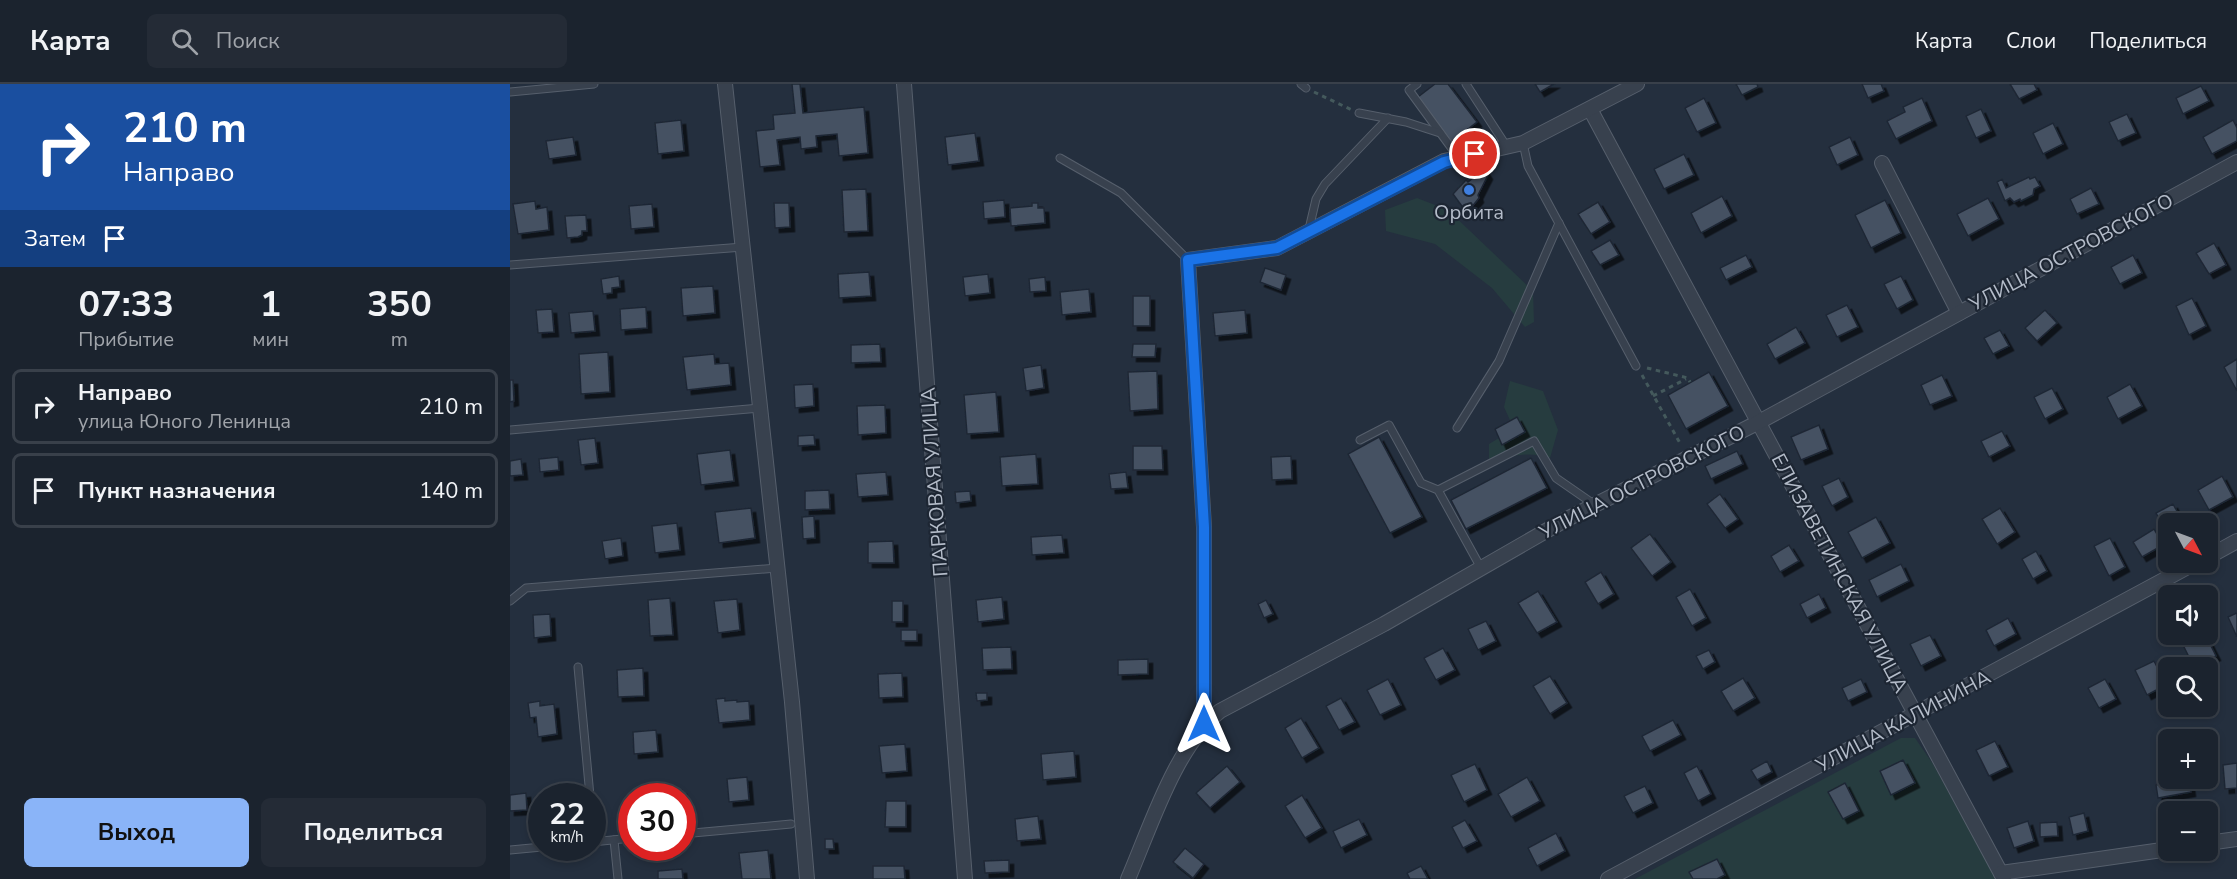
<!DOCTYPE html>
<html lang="ru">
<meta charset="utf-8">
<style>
body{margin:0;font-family:"Nunito Sans",sans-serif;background:#242b36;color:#f1f3f6;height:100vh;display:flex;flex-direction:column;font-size:22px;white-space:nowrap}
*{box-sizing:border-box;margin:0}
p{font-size:20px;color:#a0a4aa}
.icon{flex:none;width:33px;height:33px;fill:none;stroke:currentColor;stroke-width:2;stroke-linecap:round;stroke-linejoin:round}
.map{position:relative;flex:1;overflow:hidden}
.panel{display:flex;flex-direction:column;background:#1b232e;width:510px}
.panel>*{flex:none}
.hud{background:#1a4fa0;color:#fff;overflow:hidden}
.needle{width:39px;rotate:131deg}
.tools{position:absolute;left:1648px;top:429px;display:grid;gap:12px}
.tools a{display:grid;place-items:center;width:60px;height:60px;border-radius:9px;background:#1b232e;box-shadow:0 3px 9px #0003,0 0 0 2px #39404a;font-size:30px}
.speed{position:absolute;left:18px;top:699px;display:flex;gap:12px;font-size:30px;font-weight:700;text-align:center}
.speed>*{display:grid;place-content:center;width:78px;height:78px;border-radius:50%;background:#1b232e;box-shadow:0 3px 9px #0003,0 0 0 2px #39404a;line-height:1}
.speed small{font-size:15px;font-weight:400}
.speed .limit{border:9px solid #d22;background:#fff;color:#111}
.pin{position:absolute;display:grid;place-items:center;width:51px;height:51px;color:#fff;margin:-26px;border:3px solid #fff;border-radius:50%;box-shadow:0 2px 6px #0007}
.me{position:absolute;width:66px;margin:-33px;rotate:0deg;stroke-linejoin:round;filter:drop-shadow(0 0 4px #0008)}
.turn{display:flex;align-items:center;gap:21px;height:126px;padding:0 24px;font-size:27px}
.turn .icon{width:78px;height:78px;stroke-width:2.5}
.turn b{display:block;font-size:42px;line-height:51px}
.then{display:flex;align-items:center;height:57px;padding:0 24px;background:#0003;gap:12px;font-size:22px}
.eta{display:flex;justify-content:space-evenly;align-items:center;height:102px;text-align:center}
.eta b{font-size:36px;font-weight:700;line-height:42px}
.action{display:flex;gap:12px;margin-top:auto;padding:12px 24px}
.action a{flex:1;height:69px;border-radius:9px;background:#8ab4f8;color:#111;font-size:24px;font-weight:700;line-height:69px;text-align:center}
.action a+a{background:#242b36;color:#f1f3f6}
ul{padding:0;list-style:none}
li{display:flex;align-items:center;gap:18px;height:75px;margin:0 12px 9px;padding:0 12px;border:3px solid #39404a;border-radius:9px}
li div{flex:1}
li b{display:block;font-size:22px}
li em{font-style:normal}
header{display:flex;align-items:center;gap:36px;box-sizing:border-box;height:84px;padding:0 30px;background:#1b232e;border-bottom:2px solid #39404a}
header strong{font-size:28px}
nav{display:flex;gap:33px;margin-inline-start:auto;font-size:21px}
.search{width:420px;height:54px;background:#242b36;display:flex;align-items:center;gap:15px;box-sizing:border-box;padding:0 21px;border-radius:9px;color:#a0a4aa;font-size:22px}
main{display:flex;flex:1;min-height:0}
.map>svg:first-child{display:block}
.green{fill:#263c3f}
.building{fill:#455162;stroke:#1f2835;stroke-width:1.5;filter:url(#shadow)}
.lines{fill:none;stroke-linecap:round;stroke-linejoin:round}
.lane-casing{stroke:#565f6c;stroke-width:9}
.street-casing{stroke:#565f6c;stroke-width:16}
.path{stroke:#44595c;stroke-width:3;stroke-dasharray:4.5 4.5;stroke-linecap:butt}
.lane{stroke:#38414e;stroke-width:7}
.street{stroke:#38414e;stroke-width:14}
.route-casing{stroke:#114b97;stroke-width:15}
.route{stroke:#1a73e8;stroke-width:10}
.shop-dot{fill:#3f7fe0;stroke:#1d2633;stroke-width:2}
.labels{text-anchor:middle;stroke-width:4.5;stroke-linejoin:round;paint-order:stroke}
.poi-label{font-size:20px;fill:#b4bcc9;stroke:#1d2633}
.street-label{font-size:20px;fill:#b4bcc9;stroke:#1d2633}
</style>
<header>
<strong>Карта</strong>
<div class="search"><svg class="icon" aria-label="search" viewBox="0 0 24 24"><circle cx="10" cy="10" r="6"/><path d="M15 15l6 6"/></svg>Поиск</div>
<nav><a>Карта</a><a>Слои</a><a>Поделиться</a></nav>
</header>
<main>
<section class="panel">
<div class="hud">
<div class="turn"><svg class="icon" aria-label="right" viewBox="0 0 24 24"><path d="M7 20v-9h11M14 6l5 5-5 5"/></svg><div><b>210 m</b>Направо</div></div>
<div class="then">Затем<svg class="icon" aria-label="arrive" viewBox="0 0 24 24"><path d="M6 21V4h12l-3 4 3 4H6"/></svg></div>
</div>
<div class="eta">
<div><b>07:33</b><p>Прибытие</p></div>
<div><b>1</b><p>мин</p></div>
<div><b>350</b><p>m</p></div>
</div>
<ul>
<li><svg class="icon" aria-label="right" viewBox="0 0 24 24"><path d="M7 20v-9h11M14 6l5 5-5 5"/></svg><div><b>Направо</b><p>улица Юного Ленинца</p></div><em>210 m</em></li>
<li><svg class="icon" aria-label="arrive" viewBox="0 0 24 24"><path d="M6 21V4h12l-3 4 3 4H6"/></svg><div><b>Пункт назначения</b></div><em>140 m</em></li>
</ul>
<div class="action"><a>Выход</a><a>Поделиться</a></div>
</section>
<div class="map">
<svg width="1727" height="795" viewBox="0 0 1727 795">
<defs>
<filter id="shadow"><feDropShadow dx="4.5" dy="4.5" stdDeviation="0" flood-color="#0009"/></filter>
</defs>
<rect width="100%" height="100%" fill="#242f3e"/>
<!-- green -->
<g class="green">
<path d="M907,114L938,126L1023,207L1024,238L1015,243L982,204L925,160L876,147L875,126Z"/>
<path d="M1000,297L1033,307L1048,346L1040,374C1019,367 1000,372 979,377V360L1004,345L994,323Z"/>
<path d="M1391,654H1405L1423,680L1486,795H1125Z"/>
</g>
<!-- building -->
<g class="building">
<path d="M282,0H290L293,29L354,23L358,69L329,72L327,50L306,52L307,63L291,65L290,53L267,56L270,81L250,83L246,47L264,45L263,31L285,29Z"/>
<path d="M925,0H938L967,38L941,58L908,13Z"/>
<path d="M1025,0H1044L1030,8Z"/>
<path d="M1226,0H1247L1248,3L1232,11Z"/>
<path d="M1352,0H1371L1374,7L1358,14Z"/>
<path d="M1500,0H1524L1527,6L1509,15Z"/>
<path d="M1691,2L1699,17L1673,30L1666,14Z"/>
<path d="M1194,14L1206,39L1187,48L1175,24Z"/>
<path d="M1412,14L1422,37L1386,55L1377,37L1395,28L1393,23Z"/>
<path d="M1471,25L1481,47L1466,54L1456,32Z"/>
<path d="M1617,30L1626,49L1608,57L1599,38Z"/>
<path d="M171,36L174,67L148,70L145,39Z"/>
<path d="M1723,36L1727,44V57L1702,70L1693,53Z"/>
<path d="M1543,39L1553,60L1533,70L1523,49Z"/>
<path d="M465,49L469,77L438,81L435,53Z"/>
<path d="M63,53L66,71L39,75L36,57Z"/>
<path d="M1340,53L1348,71L1327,81L1319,63Z"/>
<path d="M1174,70L1184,91L1154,105L1144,85Z"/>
<path d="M974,85L978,91L968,111L969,114L957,129L943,110L956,96L958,98Z"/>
<path d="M1519,93L1520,95L1525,93L1530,102L1524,105L1523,111L1511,117L1510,115L1504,118L1500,114L1495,117L1487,98L1492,95L1496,104Z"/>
<path d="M1581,104L1589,120L1567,130L1560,115Z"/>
<path d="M356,105L358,147L334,148L332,106Z"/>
<path d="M1212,112L1222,132L1191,149L1181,129Z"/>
<path d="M1478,114L1489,135L1458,152L1447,130Z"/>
<path d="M494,116L495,133L474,135L473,118Z"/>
<path d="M1375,116L1391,149L1361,164L1345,131Z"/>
<path d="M25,117L26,125L37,123L39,146L8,150L3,120Z"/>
<path d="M1088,118L1100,138L1081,150L1068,130Z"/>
<path d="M264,119H279L280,143L265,144Z"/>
<path d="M522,119H528V124H534L535,139L501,142L500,124L522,122Z"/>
<path d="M142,120L144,143L121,145L119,122Z"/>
<path d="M76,131L77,147H72V151L68,153L57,154L55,132Z"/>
<path d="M1100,156L1109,171L1090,181L1081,167Z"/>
<path d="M1704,159L1716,181L1699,190L1686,169Z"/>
<path d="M1236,171L1242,183L1216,196L1210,184Z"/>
<path d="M1623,171L1632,189L1610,200L1601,183Z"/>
<path d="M755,184L776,191L771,206L750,198Z"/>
<path d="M359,188L361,212L329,214L328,190Z"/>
<path d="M478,190L480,209L455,212L453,193Z"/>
<path d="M109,192L110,203L102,204V209L93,210L91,195Z"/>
<path d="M1391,192L1403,216L1387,225L1374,200Z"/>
<path d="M535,193L536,207L520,208L519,195Z"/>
<path d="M203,202L205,229L173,232L171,204Z"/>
<path d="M579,205L581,228L552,231L550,208Z"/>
<rect x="623" y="212" width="17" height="30"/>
<path d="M1682,214L1696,242L1679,251L1666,222Z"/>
<path d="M1337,221L1348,243L1327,253L1316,231Z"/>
<path d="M136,223L137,244L111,246L110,225Z"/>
<path d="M42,225L44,248L28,249L26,226Z"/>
<path d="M735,226L737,249L705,252L703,229Z"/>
<path d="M1535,226L1547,239L1527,257L1515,244Z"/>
<path d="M83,227L85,247L61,249L59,229Z"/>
<path d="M1286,243L1295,259L1265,275L1257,260Z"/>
<path d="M1490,246L1499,262L1483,270L1474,254Z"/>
<path d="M370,260L371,278L341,279V261Z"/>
<path d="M623,260H646L645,273H622Z"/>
<path d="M98,268L100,308L71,310L69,270Z"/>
<path d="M204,270L205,280L219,279L221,301L177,306L173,273Z"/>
<path d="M1727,275V307L1714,283Z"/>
<path d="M531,281L534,304L516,307L513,284Z"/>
<path d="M647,287L648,325L620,327L618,288Z"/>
<path d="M1199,288L1218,322L1176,345L1158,311Z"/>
<path d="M1432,291L1442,312L1420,321L1411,301Z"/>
<path d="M0,296H3L4,317L0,318Z"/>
<path d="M303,300L304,322L285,324L284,301Z"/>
<path d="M1620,300L1632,322L1608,335L1597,313Z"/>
<path d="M1542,304L1553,325L1535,335L1524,313Z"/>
<path d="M486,308L489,348L457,350L454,311Z"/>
<path d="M375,321L376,349L348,351L347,322Z"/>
<path d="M1007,333L1015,348L992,361L985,345Z"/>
<path d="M1309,341L1318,365L1291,376L1281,353Z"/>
<path d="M1492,347L1500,362L1479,373L1471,357Z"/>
<path d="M304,351L305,361L288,362V352Z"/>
<path d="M869,353L912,433L880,449L838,370Z"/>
<path d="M85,354L88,379L71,381L68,356Z"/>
<path d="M623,362H652L653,386H623Z"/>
<path d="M220,366L224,397L191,401L187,370Z"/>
<path d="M1227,367L1233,380L1201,395L1195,382Z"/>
<path d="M526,370L528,400L492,402L490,373Z"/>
<path d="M781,372L782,395L762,396L761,373Z"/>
<path d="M48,373L49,386L30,388L29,375Z"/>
<path d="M1021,374L1037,404L956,445L941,416Z"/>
<path d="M11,375L13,391L0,392V377Z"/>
<path d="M376,388L378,411L348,413L346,390Z"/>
<path d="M616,388L618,404L601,405L599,390Z"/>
<path d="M1712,392L1723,413L1699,426L1688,406Z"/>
<path d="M1329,394L1338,413L1322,422L1312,402Z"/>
<path d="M319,406L320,425L295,426V407Z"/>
<path d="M460,407L461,417L446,419L445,408Z"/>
<path d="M1210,410L1228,435L1215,444L1197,420Z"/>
<path d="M1663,420L1674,440H1659V452L1646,429Z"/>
<path d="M241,424L245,454L209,459L205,428Z"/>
<path d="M1490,424L1505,448L1487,460L1472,435Z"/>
<path d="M304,432L305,454L293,455L292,433Z"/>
<path d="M1366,433L1380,459L1352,474L1338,448Z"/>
<path d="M167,439L170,466L145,469L142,442Z"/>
<path d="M1644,445L1653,461L1632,473L1623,458Z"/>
<path d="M1140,450L1161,478L1142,492L1121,464Z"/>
<path d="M552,451L554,469L522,471L521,453Z"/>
<path d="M111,454L113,472L95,475L92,457Z"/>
<path d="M1600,454L1615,483L1599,492L1584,462Z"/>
<path d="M383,457L384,479H358V458Z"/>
<path d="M1279,461L1289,477L1270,488L1261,472Z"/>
<path d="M1526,467L1537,487L1523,495L1512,475Z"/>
<path d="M1391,480L1399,497L1367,513L1359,496Z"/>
<path d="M1091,488L1104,510L1088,520L1075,498Z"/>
<path d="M1180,505L1196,534L1182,542L1166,513Z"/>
<path d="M1028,507L1047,538L1027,549L1008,519Z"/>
<path d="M1309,510L1316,524L1297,534L1290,520Z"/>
<path d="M492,513L494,535L468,538L466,516Z"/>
<path d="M160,514L163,551L140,552L138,516Z"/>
<path d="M227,515L230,546L208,549L204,517Z"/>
<path d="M756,516L763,530L754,534L748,520Z"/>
<rect x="382" y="517" width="11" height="21"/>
<path d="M1727,529V553L1718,533Z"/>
<path d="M40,530L41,552L24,554L23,531Z"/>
<path d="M1498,534L1506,550L1484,562L1476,546Z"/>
<path d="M976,537L986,557L968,566L958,545Z"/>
<rect x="391" y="546" width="16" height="11"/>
<path d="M1688,550H1695L1706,572L1684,583L1672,559Z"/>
<path d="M1420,551L1431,572L1411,582L1400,560Z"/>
<path d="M501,563L502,585L473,586L472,564Z"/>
<path d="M933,564L945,586L926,596L914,574Z"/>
<path d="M1199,566L1205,578L1193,585L1186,572Z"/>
<path d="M638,575V590L608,591V576Z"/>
<path d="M1644,577L1656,601L1637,611L1625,586Z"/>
<path d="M133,584L134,612L108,613L107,586Z"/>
<path d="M392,589L393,613L369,614L368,590Z"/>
<path d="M1040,592L1057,619L1040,630L1023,602Z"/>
<path d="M1233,594L1245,614L1223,627L1211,607Z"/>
<path d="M878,595L891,621L870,631L857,606Z"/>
<path d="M1351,595L1357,608L1338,617L1332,604Z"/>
<path d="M1595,595L1606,615L1589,624L1578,604Z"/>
<path d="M466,609H477V616L467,617Z"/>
<path d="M215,614V617L227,616V618L239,617L240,636L209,639L206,615Z"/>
<path d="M831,614L845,638L829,646L816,622Z"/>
<path d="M30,617V622L44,620L47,650L28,653L26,633L20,634L18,619Z"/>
<path d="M791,634L809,664L792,674L775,644Z"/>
<path d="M1163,636L1171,651L1140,667L1132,652Z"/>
<path d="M146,646L148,668L124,670L123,648Z"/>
<path d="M1485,657L1498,683L1479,692L1466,666Z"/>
<path d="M395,660L397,687L372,689L369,662Z"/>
<path d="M564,667L566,693L533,696L531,670Z"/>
<path d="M1393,676L1405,699L1381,711L1370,687Z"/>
<path d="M1257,677L1262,688L1247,696L1241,686Z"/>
<path d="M1727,679V709H1726V704L1715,705L1713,681Z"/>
<path d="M965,680L977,706L954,718L941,691Z"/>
<path d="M717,682L730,698L700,724L686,709Z"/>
<path d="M1187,682L1201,710L1188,717L1174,689Z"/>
<path d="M1659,685V694H1679L1681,708L1648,714L1646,701L1652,700L1650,687Z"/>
<path d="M237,693L239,716L219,718L217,695Z"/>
<path d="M1017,693L1030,717L1001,733L988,710Z"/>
<path d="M1335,699L1349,727L1333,735L1318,708Z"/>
<path d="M1135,702L1143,719L1123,729L1114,712Z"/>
<path d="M172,706L175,725L172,712H144V709Z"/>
<path d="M16,709L17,726L0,727V711Z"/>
<path d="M792,711L812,744L795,754L775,722Z"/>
<path d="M376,717H396V743H375Z"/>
<path d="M1574,729L1578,747L1563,751L1559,733Z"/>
<path d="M528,732L531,755L507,757L505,735Z"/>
<path d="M849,735L857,751L831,764L823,747Z"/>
<path d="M955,736L967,757L953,764L942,743Z"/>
<path d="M1518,737L1524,757L1504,764L1497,744Z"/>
<path d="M1547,738L1548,752L1530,753V739Z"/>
<path d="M1046,749L1055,767L1027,782L1018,764Z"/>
<path d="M315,755H323L324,765H315Z"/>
<path d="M675,764L694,780L683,794L663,778Z"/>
<path d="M258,766L261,795H232L229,769Z"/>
<path d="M1207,775L1215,791L1207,795H1183L1179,788Z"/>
<path d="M499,776V788L475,789L474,777Z"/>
<path d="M363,782H394L395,795H363Z"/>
<path d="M911,782L918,795H900L897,789Z"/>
<path d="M172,785L173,795H148V787Z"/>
</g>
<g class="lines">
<defs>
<g id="lane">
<path d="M791,0L796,4"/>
<path d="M907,0L899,6L948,73"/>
<path d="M956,0L997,63"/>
<path d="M0,8L84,0"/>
<path d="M849,29L896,38L930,49"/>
<path d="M1013,59L1018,82L1126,282"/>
<path d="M550,74L611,109L678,176"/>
<path d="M799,145L806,115L815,100L878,34"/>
<path d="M0,181L233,163"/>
<path d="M947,344L989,277L1049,139"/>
<path d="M0,346L250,324"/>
<path d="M850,356L879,341L911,399L928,406L971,484"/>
<path d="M928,406L1024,357L1046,394L1085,421"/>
<path d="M0,517L16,504L267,484"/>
<path d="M68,583L80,712"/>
<path d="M82,745L84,757"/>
<path d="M172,750L281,740"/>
<path d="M104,756L108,795"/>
<path d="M82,758L122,754"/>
<path d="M0,766L32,763"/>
</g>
<g id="street">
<path d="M215,0L282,618L297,795"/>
<path d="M394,0L455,795"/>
<path d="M1080,25L1494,795"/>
<path d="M1372,79L1449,229"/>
<path d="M1698,473L1727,457"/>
<path d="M694,640V443L678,176L767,164L934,77L1013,59L1127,0"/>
<path d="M1698,759L1727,755"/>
<path d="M1491,789L1659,765"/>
<path d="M618,795C641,742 665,663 710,627L874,540L1055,436L1249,338L1727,78"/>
<path d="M1098,795L1687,478"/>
</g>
</defs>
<!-- lane casing -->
<use href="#lane" class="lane-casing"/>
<!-- street casing -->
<use href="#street" class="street-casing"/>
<!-- path -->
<g class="path">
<path d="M804,8L842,26"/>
<path d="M1137,284L1178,294L1180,298"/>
<path d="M1132,291L1171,361"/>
<path d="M1143,312L1176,295"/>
</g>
<!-- lane -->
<use href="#lane" class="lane"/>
<!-- street -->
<use href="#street" class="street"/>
</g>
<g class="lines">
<defs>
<path id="route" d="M694,640V443L678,176L767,164L934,78L965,70"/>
</defs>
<!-- route casing -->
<use href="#route" class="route-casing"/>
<!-- route -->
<use href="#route" class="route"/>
</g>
<!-- markers -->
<circle class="shop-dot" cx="959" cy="106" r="6"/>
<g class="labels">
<!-- poi labels -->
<g class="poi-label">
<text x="959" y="135">Орбита</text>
</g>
<!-- street labels -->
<g class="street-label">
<text transform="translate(1561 168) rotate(-28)" y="7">УЛИЦА ОСТРОВСКОГО</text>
<text transform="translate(424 398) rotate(-94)" y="7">ПАРКОВАЯ УЛИЦА</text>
<text transform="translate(1132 398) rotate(-27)" y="7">УЛИЦА ОСТРОВСКОГО</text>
<text transform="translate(1330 489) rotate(62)" y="7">ЕЛИЗАВЕТИНСКАЯ УЛИЦА</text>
<text transform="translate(1393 637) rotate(-28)" y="7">УЛИЦА КАЛИНИНА</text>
</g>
</g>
</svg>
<div class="tools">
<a><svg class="needle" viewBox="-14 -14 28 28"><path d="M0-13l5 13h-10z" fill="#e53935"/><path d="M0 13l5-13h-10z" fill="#a0a4aa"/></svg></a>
<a><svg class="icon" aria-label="sound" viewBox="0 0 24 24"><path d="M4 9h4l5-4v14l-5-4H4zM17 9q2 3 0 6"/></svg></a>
<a><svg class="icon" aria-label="search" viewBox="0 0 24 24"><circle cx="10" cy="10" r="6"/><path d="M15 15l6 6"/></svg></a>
<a>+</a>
<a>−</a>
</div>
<div class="speed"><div>22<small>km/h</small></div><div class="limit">30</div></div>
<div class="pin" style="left:965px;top:70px;background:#d93025"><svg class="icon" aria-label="arrive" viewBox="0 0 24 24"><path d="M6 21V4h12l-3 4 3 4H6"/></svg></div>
<svg class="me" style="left:694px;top:640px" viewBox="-20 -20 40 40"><path d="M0-17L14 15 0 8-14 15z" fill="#1a73e8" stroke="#fff" stroke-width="4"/></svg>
</div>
</main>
